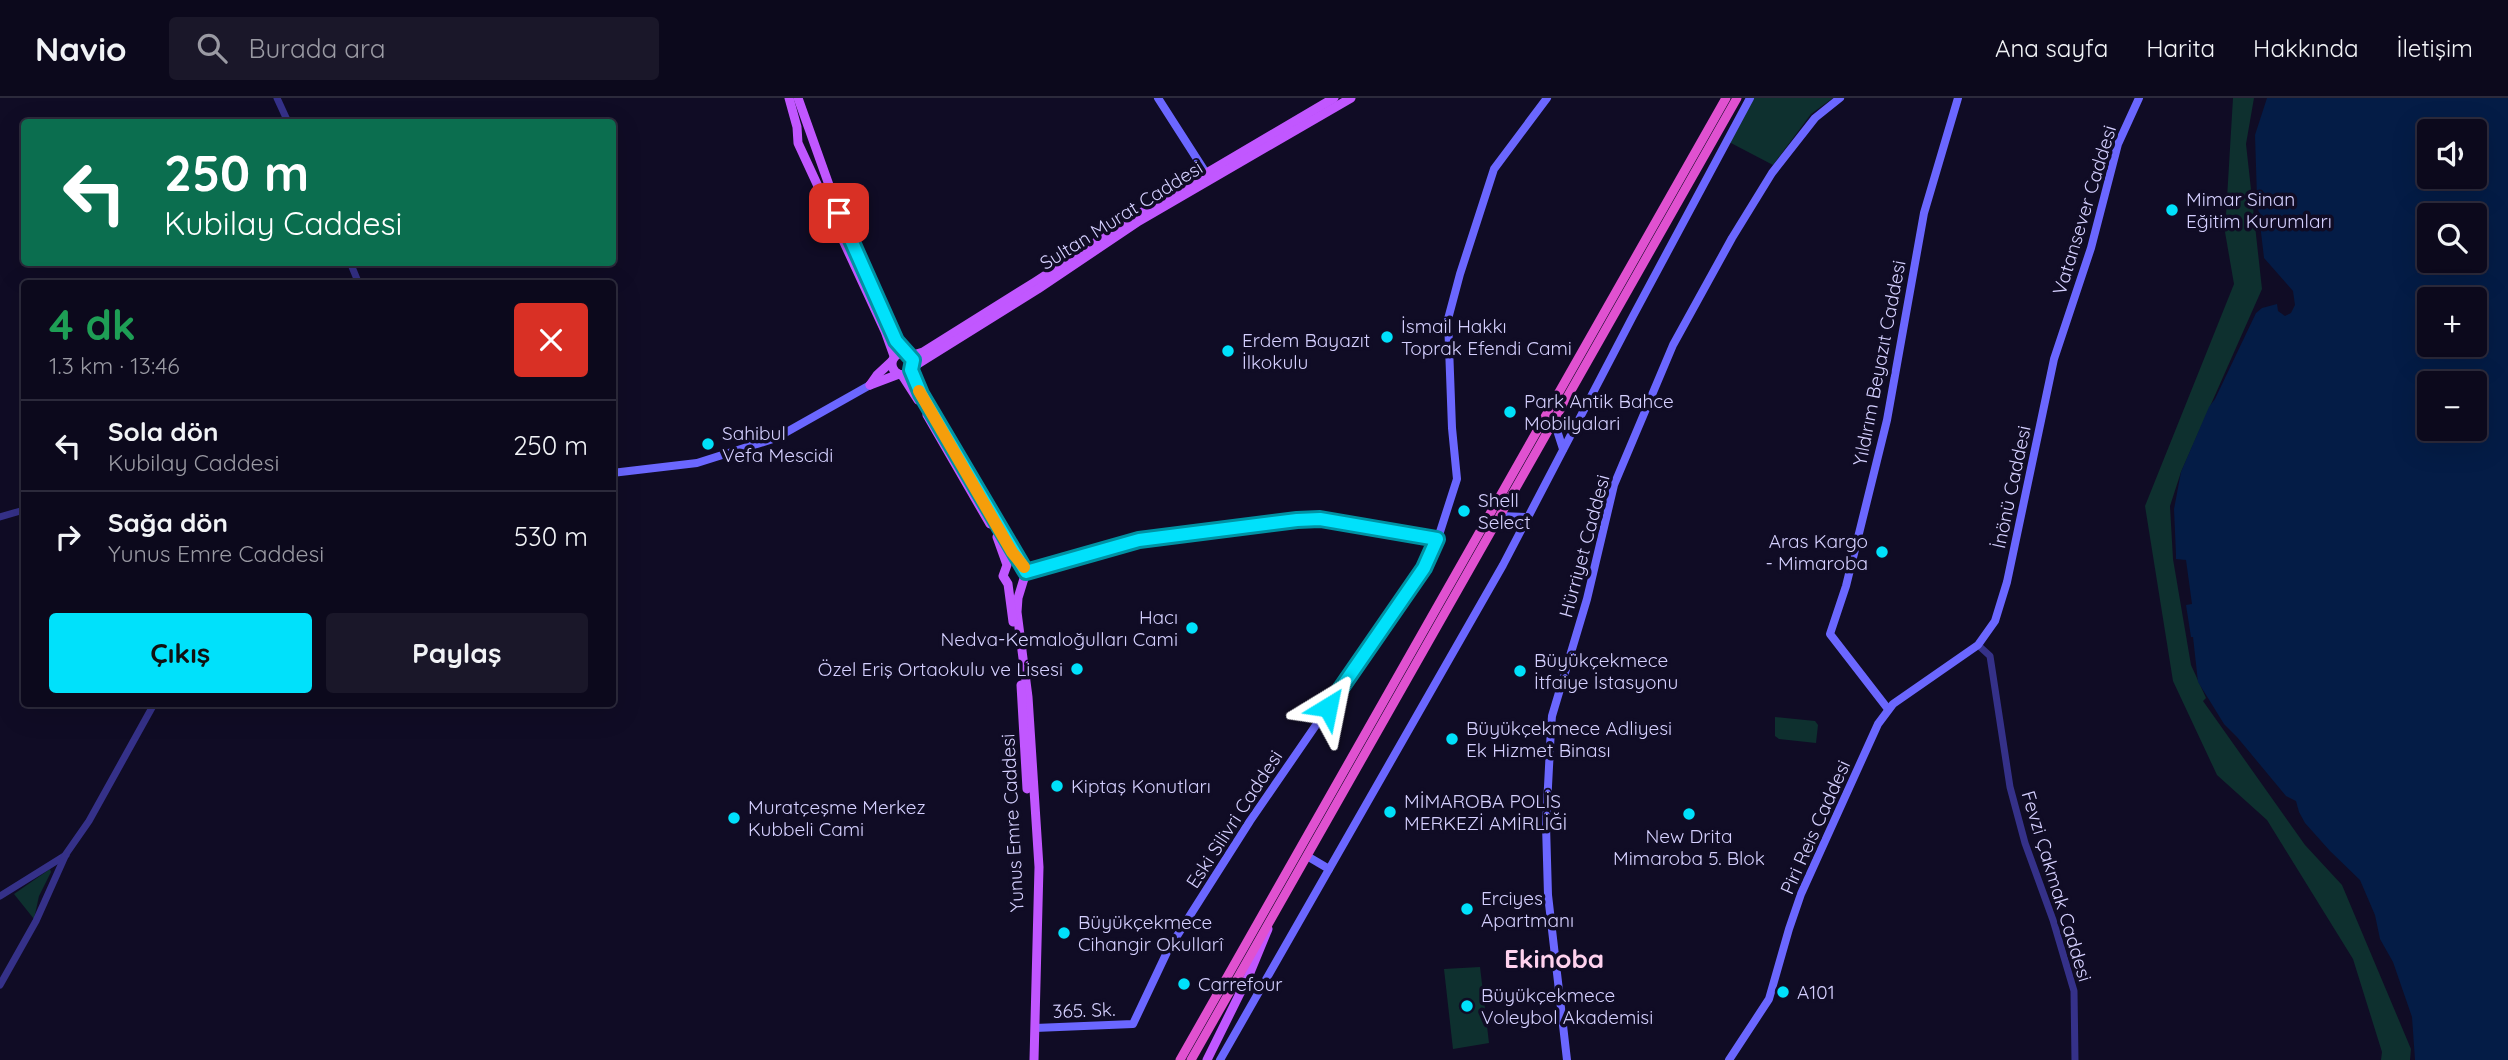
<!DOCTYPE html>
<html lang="tr">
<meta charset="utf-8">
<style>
body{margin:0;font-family:Quicksand,sans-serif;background:#1a1729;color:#f1f3f6;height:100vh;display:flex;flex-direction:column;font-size:26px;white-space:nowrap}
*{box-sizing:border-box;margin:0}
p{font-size:23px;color:#9a9aa3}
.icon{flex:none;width:38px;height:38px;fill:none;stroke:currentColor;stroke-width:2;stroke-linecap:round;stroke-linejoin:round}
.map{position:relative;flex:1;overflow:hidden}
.sheet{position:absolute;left:21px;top:182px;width:595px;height:427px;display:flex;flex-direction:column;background:#0c091c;border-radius:7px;box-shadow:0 7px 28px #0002,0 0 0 2px #2c2a3b}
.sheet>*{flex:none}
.top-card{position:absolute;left:21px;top:21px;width:595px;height:147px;border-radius:7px;box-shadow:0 7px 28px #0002,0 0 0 2px #2c2a3b;background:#0b6e4f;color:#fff;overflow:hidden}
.controls{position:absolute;left:2417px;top:21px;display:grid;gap:14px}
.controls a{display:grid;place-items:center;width:70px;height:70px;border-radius:7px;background:#0c091c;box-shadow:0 7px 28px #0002,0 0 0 2px #2c2a3b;font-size:35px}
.pin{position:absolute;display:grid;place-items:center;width:60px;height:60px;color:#fff;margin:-30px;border-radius:14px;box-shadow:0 4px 10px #0006}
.me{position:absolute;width:77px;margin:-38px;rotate:35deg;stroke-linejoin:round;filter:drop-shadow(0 0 5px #0008)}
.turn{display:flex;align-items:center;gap:24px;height:147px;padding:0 28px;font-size:32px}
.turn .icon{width:91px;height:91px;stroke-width:2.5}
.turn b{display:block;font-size:49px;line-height:60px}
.round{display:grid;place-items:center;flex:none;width:74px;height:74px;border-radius:7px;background:#1a1729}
.head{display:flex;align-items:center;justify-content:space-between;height:119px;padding:0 28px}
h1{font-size:42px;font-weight:700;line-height:52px;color:#1e9e55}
.cta{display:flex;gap:14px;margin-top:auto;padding:14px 28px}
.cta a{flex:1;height:80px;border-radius:7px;background:#00e1fb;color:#111;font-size:28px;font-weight:700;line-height:80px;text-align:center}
.cta a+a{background:#1a1729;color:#f1f3f6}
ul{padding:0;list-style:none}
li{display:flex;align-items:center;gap:21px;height:91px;padding:0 28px;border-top:2px solid #2c2a3b}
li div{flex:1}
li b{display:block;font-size:26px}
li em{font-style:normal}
header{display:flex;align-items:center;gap:42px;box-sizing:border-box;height:98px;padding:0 35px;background:#0c091c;border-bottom:2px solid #2c2a3b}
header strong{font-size:33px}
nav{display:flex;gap:38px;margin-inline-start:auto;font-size:24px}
.search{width:490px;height:63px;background:#1a1729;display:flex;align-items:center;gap:18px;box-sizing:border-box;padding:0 24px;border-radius:7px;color:#9a9aa3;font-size:26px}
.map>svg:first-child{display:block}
.green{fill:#0e302f}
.water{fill:#041c46;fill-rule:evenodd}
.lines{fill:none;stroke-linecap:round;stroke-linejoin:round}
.tertiary{stroke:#353189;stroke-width:7}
.secondary{stroke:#6b67ff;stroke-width:8}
.primary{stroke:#c157ff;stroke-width:9}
.trunk{stroke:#e051d0;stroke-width:9}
.route-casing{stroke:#0092a3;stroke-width:18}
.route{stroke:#00e1fb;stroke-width:12}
.slow{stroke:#f59e0b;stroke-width:12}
.poi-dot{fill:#00e1fb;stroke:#100c25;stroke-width:2.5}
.labels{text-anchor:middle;stroke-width:7;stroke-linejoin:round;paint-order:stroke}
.poi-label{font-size:19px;fill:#d5d0ff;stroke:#100c25;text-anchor:start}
.street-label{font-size:19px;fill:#d5d0ff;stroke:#100c25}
.district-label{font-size:26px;font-weight:bold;fill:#ffd2ee;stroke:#100c25}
</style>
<header>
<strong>Navio</strong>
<div class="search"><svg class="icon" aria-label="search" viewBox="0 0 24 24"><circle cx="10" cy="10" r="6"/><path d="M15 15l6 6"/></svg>Burada ara</div>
<nav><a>Ana sayfa</a><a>Harita</a><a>Hakkında</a><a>İletişim</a></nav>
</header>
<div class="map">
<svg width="2508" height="962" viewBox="0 0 2508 962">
<rect width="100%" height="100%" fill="#100c25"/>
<!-- green -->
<g class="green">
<path d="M1753,0H1833L1811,16L1773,67L1729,44Z"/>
<path d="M2233,0H2254L2246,46L2262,191L2181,374L2170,408L2173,461L2191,567L2206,600L2203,603L2305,747L2342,787L2411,951L2410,962H2381L2382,954L2353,861L2267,722L2217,677L2173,583L2145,408L2234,186L2225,134Z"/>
<path d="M1775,619L1815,623L1818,627L1816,645L1779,641L1775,638Z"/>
<path d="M50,771L51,774L39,798L34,821L14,796Z"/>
<path d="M1480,869L1489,945L1453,951L1444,871Z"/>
</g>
<!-- water -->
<path class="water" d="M2267,0H2508V962H2415L2412,919L2393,864L2380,841L2375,817L2360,782L2330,753L2305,725L2299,714L2296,703L2286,698L2237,639L2224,626L2208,600L2198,584L2193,539H2191L2186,507L2192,506L2186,462L2176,461V457L2174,411L2181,374L2209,309L2215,301L2256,215L2262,210L2277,206L2278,213L2285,218L2291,215L2295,207L2293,193L2264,160L2257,100L2255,37ZM2429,33H2474V79H2429ZM2429,117H2474V163H2429ZM2429,201H2474V247H2429ZM2429,285H2474V331H2429Z"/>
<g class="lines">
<!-- tertiary -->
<g class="tertiary">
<path d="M277,0L288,24"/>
<path d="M350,164L359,186"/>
<path d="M0,419L24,412"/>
<path d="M1026,474L1139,442L1297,422L1320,421L1437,441"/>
<path d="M1978,547L1990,558L2010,689L2025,745L2053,822L2074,893L2075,962"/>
<path d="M0,798L66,757"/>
<path d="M0,887L36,823L66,756L89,723L154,606"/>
</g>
<!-- secondary -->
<g class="secondary">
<path d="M1158,0L1206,75"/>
<path d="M1554,323L1563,351"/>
<path d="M612,375L697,365L776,340L870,287"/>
<path d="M1500,418L1527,419"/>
<path d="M1888,611L1830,536L1846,488L1887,322L1924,115L1958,0"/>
<path d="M1307,758L1329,771"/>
<path d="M1035,930L1133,926L1168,852L1250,723L1424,470L1439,437L1457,381L1452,330L1448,221L1460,176L1494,71L1547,0"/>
<path d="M1220,962L1503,467L1633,218L1750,0"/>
<path d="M1567,962L1548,797L1546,727L1551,630L1552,618L1587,501L1614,387L1673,247L1732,140L1772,75L1815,20L1840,0"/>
<path d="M1729,962L1769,901L1789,831L1801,796L1878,626L1893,606L1978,547L1995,523L2007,484L2054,261L2091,150L2118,46L2139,0"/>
</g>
<!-- primary -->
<g class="primary">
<path d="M789,0L797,29L798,45L885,233L894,258"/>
<path d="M798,0L839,115L896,243L905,255"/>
<circle cx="903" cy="266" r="11"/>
<path d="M910,258L923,254L1035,184L1156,105L1334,0"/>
<path d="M913,269L1038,191L1139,123L1351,0"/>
<path d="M911,272L921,296L1026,474L1018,500L1017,514L1028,599L1039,769L1034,962"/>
<path d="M902,277L918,302"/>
<path d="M870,287L877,277L892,263"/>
<path d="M870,287L899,276"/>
<path d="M927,317L990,426"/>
<path d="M997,439L1007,467L1003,478L1008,486L1013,524"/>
<path d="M1021,587L1027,691"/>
<path d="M1207,962L1249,877L1268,831"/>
</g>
<!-- trunk -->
<g class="trunk">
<path d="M1180,962L1726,0"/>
<path d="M1191,962L1737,0"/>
</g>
</g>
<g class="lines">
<defs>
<path id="route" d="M839,115L896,243L913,262L911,272L921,296L1026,474L1139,442L1297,422L1320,421L1437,441L1424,470L1328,609"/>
</defs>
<!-- route casing -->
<use href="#route" class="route-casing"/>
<!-- route -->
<use href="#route" class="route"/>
<!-- slow -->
<path class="slow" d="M919,293L1012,454L1024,469"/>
</g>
<!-- markers -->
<g class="poi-dot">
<circle cx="2172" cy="112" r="7"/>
<circle cx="1387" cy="239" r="7"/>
<circle cx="1228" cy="253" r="7"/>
<circle cx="1510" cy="314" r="7"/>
<circle cx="708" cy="346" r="7"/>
<circle cx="1464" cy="413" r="7"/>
<circle cx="1882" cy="454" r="7"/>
<circle cx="1192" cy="530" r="7"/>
<circle cx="1077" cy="571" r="7"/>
<circle cx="1520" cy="573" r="7"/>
<circle cx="1452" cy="641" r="7"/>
<circle cx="1057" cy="688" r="7"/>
<circle cx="1390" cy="714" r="7"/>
<circle cx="1689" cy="716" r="7"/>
<circle cx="734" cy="720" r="7"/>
<circle cx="1467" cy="811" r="7"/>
<circle cx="1064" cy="835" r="7"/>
<circle cx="1184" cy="886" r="7"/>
<circle cx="1783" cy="894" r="7"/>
<circle cx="1467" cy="908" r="7"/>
</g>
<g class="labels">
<!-- poi labels -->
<g class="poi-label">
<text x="2186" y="108">Mimar Sinan<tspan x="2186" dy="22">Eğitim Kurumları</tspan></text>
<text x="1401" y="235">İsmail Hakkı<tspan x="1401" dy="22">Toprak Efendi Cami</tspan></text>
<text x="1242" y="249">Erdem Bayazıt<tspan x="1242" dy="22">İlkokulu</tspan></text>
<text x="1524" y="310">Park Antik Bahce<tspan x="1524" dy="22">Mobilyalari</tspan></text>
<text x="722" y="342">Sahibul<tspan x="722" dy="22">Vefa Mescidi</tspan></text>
<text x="1478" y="409">Shell<tspan x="1478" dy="22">Select</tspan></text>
<text x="1868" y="450" text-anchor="end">Aras Kargo<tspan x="1868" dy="22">- Mimaroba</tspan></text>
<text x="1178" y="526" text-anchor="end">Hacı<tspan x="1178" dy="22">Nedva-Kemaloğulları Cami</tspan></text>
<text x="1534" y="569">Büyükçekmece<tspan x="1534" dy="22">İtfaiye İstasyonu</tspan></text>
<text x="1063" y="578" text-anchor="end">Özel Eriş Ortaokulu ve Lisesi</text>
<text x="1466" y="637">Büyükçekmece Adliyesi<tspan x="1466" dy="22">Ek Hizmet Binası</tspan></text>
<text x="1071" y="695">Kiptaş Konutları</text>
<text x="1404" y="710">MİMAROBA POLİS<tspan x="1404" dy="22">MERKEZİ AMİRLİĞİ</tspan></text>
<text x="748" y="716">Muratçeşme Merkez<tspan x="748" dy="22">Kubbeli Cami</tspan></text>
<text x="1689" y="745" text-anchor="middle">New Drita<tspan x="1689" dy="22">Mimaroba 5. Blok</tspan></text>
<text x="1481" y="807">Erciyes<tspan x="1481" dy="22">Apartmanı</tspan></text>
<text x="1078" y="831">Büyükçekmece<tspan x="1078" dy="22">Cihangir Okullarî</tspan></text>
<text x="1198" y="893">Carrefour</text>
<text x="1797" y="901">A101</text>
<text x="1481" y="904">Büyükçekmece<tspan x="1481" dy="22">Voleybol Akademisi</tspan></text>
</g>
<!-- street labels -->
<g class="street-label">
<text transform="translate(2084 112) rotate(-73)" y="7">Vatansever Caddesi</text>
<text transform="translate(1121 117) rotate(-32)" y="7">Sultan Murat Caddesi</text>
<text transform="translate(1879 265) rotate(-79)" y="7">Yıldırım Beyazıt Caddesi</text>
<text transform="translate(2011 389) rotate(-78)" y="7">İnönü Caddesi</text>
<text transform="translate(1584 448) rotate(-75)" y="7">Hürriyet Caddesi</text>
<text transform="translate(1234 721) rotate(-57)" y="7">Eski Silivri Caddesi</text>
<text transform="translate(1012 725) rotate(-93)" y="7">Yunus Emre Caddesi</text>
<text transform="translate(1815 729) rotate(-66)" y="7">Piri Reis Caddesi</text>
<text transform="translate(2057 788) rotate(73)" y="7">Fevzi Çakmak Caddesi</text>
<text transform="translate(1084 912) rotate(-2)" y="7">365. Sk.</text>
</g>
<!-- district labels -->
<g class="district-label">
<text x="1554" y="870">Ekinoba</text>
</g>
</g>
</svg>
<div class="controls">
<a><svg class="icon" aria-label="sound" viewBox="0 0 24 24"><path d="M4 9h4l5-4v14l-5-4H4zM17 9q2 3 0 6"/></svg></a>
<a><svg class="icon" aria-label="search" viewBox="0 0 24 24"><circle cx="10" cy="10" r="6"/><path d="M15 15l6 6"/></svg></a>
<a>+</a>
<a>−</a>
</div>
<div class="pin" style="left:839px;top:115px;background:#d93025"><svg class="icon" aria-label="arrive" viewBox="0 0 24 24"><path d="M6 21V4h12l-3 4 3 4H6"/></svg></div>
<svg class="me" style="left:1328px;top:609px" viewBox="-20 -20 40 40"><path d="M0-17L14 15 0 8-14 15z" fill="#00e1fb" stroke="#fff" stroke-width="4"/></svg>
<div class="top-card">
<div class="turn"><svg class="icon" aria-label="left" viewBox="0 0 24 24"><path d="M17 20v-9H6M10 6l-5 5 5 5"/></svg><div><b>250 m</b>Kubilay Caddesi</div></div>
</div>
<section class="sheet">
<div class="head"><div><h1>4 dk</h1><p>1.3 km · 13:46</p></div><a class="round" style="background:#d93025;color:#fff"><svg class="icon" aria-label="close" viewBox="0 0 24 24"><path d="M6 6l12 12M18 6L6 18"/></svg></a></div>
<ul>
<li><svg class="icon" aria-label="left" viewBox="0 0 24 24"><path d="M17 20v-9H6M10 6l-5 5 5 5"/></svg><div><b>Sola dön</b><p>Kubilay Caddesi</p></div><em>250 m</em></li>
<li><svg class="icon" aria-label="right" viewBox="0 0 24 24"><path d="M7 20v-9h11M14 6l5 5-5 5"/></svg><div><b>Sağa dön</b><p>Yunus Emre Caddesi</p></div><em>530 m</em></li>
</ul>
<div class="cta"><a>Çıkış</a><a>Paylaş</a></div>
</section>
</div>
